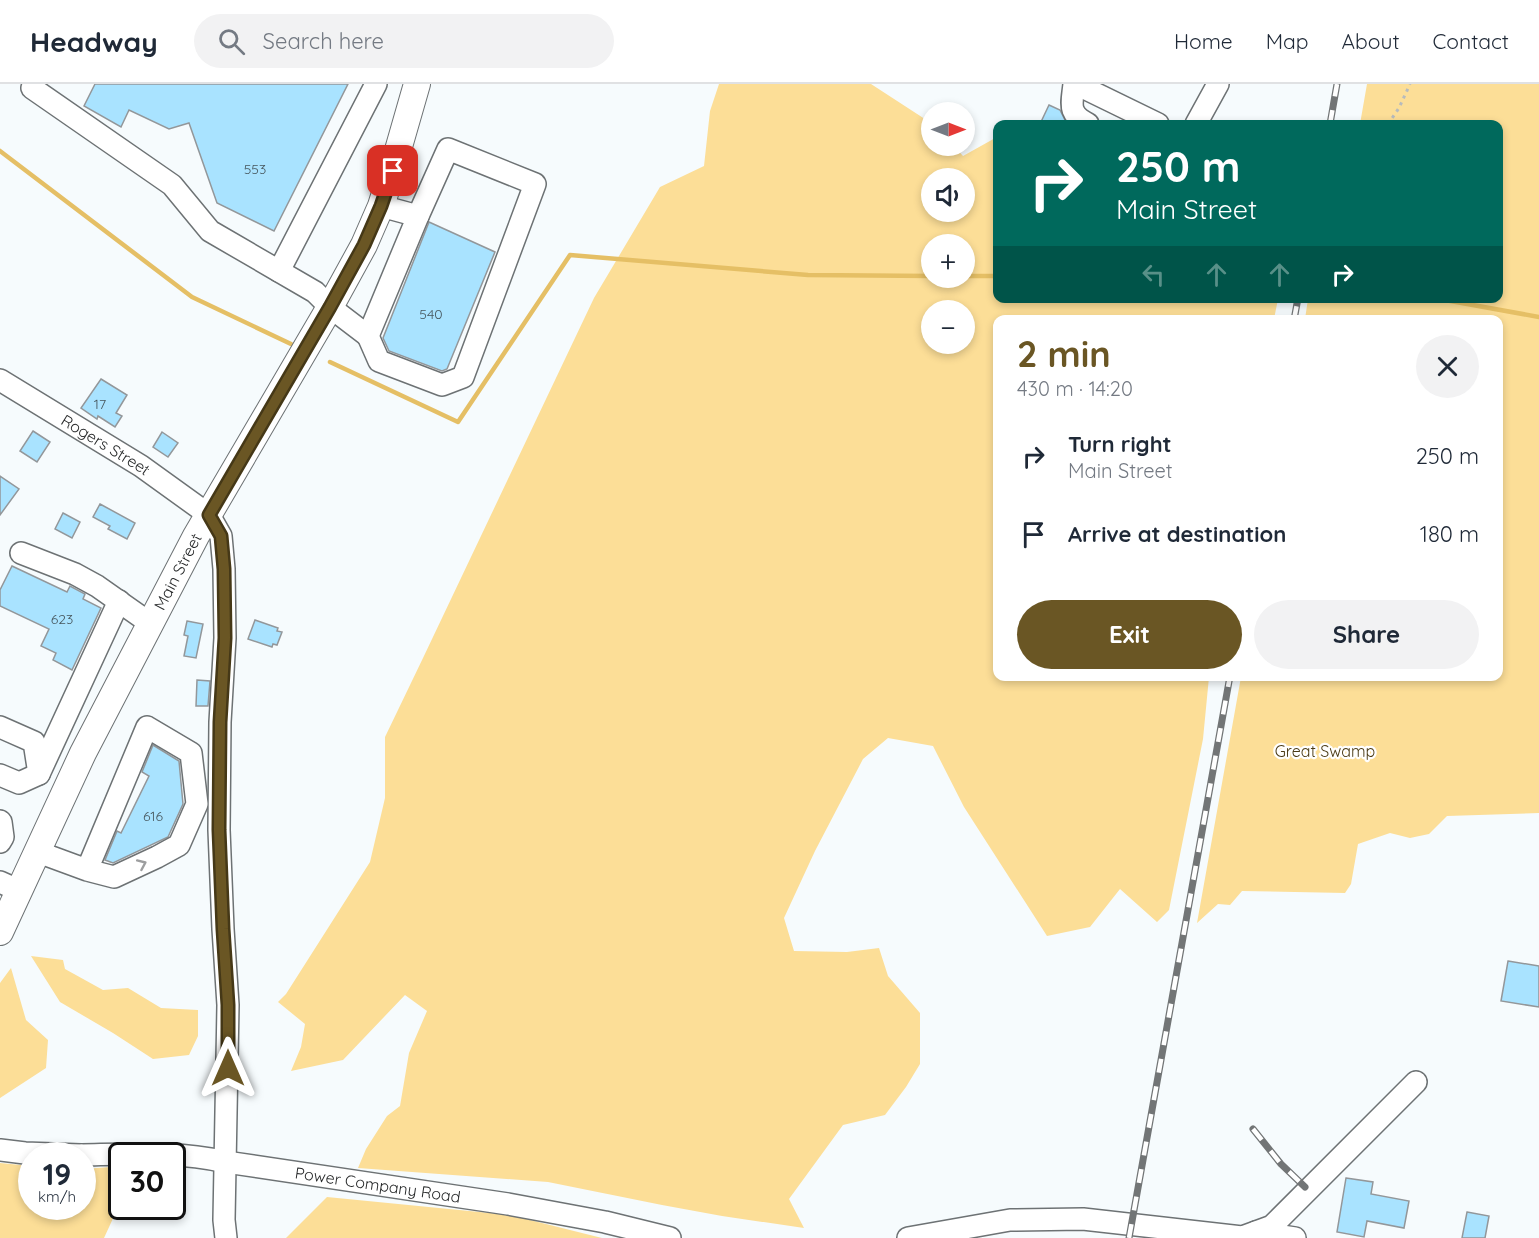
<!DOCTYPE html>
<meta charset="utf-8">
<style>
body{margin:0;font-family:Quicksand,sans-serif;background:#f2f2f3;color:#1f2937;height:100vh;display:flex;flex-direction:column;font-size:22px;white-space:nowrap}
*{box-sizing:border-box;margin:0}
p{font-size:20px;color:#747a83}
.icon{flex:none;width:33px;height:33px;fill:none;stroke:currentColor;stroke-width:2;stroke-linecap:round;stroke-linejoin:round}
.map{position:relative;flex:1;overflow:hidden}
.details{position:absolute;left:993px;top:231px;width:510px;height:366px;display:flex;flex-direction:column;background:#fff;border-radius:12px;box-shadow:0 3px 9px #0003}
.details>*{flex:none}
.guide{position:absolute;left:993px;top:36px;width:510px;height:183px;border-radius:12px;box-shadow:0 3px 9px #0003;background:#00695c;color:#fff;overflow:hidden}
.needle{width:39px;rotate:90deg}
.fabs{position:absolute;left:921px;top:18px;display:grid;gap:12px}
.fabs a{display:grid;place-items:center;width:54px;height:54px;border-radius:50%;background:#fff;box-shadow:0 3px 9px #0003;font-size:30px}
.speed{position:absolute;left:18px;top:1058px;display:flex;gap:12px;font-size:30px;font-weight:700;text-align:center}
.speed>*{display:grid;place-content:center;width:78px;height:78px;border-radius:50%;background:#fff;box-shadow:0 3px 9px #0003;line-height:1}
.speed small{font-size:15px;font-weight:400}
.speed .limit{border:3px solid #111;border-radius:9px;background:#fff;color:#111}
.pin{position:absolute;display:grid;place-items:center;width:51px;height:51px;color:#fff;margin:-26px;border-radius:12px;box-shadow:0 3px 9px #0006}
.me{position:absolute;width:66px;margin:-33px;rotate:0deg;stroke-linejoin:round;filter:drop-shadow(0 0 4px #0008)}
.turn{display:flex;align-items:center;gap:21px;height:126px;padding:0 24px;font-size:27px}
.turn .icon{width:78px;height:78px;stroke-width:2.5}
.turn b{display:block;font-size:42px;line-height:51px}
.lanes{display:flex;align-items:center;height:57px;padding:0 24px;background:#0003;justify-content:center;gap:30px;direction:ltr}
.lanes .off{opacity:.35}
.round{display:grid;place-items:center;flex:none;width:63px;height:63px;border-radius:32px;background:#f2f2f3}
.head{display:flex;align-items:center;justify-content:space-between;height:102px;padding:0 24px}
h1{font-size:36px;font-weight:800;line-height:45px;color:#6a5624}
.cta{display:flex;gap:12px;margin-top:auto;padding:12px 24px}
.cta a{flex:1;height:69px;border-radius:36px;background:#6a5624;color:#fff;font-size:24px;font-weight:800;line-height:69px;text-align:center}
.cta a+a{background:#f2f2f3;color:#1f2937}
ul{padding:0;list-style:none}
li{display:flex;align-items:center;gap:18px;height:78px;padding:0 24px}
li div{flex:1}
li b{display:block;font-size:22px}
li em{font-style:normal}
header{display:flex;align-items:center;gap:36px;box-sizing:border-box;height:84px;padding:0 30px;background:#fff;border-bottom:2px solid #e0e1e3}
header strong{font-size:28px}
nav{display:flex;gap:33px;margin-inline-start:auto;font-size:21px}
.search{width:420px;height:54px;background:#f2f2f3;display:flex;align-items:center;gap:15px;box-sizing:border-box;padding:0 21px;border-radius:33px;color:#747a83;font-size:22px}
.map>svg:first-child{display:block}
.green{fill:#fcde97;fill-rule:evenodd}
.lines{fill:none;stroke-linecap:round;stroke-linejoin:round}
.stream{stroke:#e5bf65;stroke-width:4.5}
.building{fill:#a9e3ff;stroke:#93979a;stroke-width:1.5}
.minor-casing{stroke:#6d7274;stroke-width:24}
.major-casing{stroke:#6d7274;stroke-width:28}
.path{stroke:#b7bbbd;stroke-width:3;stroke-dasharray:3 4.5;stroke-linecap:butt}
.minor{stroke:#fff;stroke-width:21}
.major{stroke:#fff;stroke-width:26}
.rail-casing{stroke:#727576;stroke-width:7}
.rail{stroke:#fff;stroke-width:4.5;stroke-dasharray:14;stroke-linecap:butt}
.oneway{stroke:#9d9e9f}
.route-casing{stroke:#453817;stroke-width:15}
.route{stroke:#6a5624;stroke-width:10}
.labels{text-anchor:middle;stroke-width:4.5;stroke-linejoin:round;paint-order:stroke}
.number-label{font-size:14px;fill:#47575e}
.street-label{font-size:16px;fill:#262829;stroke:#fff}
.park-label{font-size:16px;fill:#4b3b15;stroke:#fff}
</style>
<header>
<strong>Headway</strong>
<div class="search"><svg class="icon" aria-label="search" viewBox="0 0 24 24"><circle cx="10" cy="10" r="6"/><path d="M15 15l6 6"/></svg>Search here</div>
<nav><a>Home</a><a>Map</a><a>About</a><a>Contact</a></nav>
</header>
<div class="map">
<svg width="1539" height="1154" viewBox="0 0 1539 1154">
<rect width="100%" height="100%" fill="#f6fbfd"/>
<!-- green -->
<g class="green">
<path d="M719,0H871L931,39L932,62H954L963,72L997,53L998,214L1278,215L1274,235L998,236V592L1209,593L1203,655L1169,826L1157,838L1120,805L1090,843L1047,852L964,723L933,662L888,654L863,675L815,767L784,834L794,867L847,868L879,864L888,892L920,929V980L906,1003L885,1031L843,1041L789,1115L804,1144L722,1132L662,1121L548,1098L358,1084L366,1065L387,1032L400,1022L409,969L427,927L405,911L343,976L291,987L301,963L305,940L278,918L286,910L370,778L385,714V653L423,574L594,214L660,103L704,82L710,27ZM964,94V128H932V94ZM964,160V194H932V160ZM964,226V260H932V226Z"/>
<path d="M1367,0H1539V729L1447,732L1429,750L1410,754L1390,749L1358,760L1351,800L1345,809L1242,807L1230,821L1218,820L1197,839L1241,593L1498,592V236L1305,235L1308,215L1498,214V40H1360Z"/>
<path d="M31,872L63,876L65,885L103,906L128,904L161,924L198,926V952L189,971L153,975L113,949L60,918Z"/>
<path d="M11,884L26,936L48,956L46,984L0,1014V899Z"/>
<path d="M0,1079L31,1082L32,1122H82L83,1085L111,1083L121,1086V1117L104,1154H0Z"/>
<path d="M327,1113L510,1131L602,1154H286Z"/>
</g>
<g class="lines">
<!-- stream -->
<g class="stream">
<path d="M0,67L192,213L291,260"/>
<path d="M964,192H998"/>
<path d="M1434,214L1539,233"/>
<path d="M330,278L458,338L570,171L808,191L932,192"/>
</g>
</g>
<!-- building -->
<g class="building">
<path d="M95,0H348L274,147L217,119L189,39L169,45L129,26L121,43L84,22Z"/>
<path d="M1049,21L1060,26L1066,38L1065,40H1040Z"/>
<path d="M429,138L495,168L447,285L442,287L389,267L383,254Z"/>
<path d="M101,295L127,311L116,329L122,332L115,343L98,332L97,335L81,324Z"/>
<path d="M33,347L50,358L37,378L20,367Z"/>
<path d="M162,348L178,359L168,373L153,363Z"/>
<path d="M0,392L19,405L0,431Z"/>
<path d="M100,420L135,439L127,455L108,445L110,442L93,433Z"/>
<path d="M63,429L80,438L72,454L55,445Z"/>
<path d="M12,482L67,508L70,502L85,510L83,515L101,524L72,586L53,576L56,569L41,562L49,545L0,522V506Z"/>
<path d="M255,536L278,544L277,547L282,548L277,561L273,560L272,563L248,555Z"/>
<path d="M187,537L203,540L196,574L184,572L188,552L184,551Z"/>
<path d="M197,596L210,597L208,622H196Z"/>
<path d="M153,661L179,677L183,720L168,753L113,779L105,776L117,747L121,749L149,692L142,688Z"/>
<path d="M1508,877L1539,882V923L1501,917Z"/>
<path d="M1346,1094L1373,1098L1371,1110L1409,1117L1404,1144L1367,1137L1364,1153L1337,1148Z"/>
<path d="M1467,1128L1489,1132L1485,1154H1462Z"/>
</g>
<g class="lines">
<defs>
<g id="minor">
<path d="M34,0L32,4L172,101L210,147L315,208L330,223L368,252L418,132L381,122"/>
<path d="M1074,0C1072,20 1067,29 1088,40"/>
<path d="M1076,0L1158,40"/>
<path d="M1196,40L1218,0"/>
<path d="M279,187L376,0"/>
<path d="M368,252L379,277L442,301L463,293L535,100L448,65L418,132"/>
<path id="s1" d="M0,296L141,382L209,431L221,452L224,485L225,554L220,638L219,746L223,845L228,921L224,1136L226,1154"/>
<path d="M21,469L75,490L97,502L151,540"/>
<path d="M0,643L34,658L39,690"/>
<path d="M0,691L19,699L39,690L119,517"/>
<path d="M0,737L1,738L3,753L0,758"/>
<path d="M38,768L87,786L147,643L191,669L197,720L179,761L157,773L114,793L87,786"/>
<path d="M0,798L20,807"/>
<path d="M0,1066L25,1069L81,1071"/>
<path id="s2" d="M82,1071C131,1070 178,1067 226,1078L508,1120L605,1138L670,1154"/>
<path d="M1256,1148L1295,1154"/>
<path d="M908,1154L1010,1136L1083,1135L1242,1153L1272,1142L1416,998"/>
</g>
<g id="major">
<path id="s3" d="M0,848L83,669L196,452L330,223L364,161L381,122L392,87L417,0"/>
</g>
</defs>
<!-- minor casing -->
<use href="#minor" class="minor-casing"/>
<!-- major casing -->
<use href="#major" class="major-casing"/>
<!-- path -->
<path class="path" d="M1388,40L1399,24L1410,0"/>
<!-- minor -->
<use href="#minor" class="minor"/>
<!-- major -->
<use href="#major" class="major"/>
<defs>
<g id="rail">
<path d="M1330,40L1337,0"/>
<path d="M1294,236L1298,214"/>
<path d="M1253,1045L1281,1080L1305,1103"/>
<path d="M1129,1154L1230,592"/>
</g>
</defs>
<!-- rail casing -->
<use href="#rail" class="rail-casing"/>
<!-- rail -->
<use href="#rail" class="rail"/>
</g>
<!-- one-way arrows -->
<defs><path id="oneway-chevron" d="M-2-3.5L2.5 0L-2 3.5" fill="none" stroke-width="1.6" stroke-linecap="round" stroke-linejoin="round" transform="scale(1.5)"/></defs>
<use class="oneway" href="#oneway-chevron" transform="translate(142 780) rotate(-24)"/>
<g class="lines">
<defs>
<path id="route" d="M228,984V921L223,845L219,746L220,638L225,554L224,485L221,452L209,431L330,223L364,161L381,122L393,87"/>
</defs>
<!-- route casing -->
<use href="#route" class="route-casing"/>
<!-- route -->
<use href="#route" class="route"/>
</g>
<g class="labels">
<!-- number labels -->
<g class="number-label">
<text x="255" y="90">553</text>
<text x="431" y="235">540</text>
<text x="100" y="325">17</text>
<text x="62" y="540">623</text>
<text x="153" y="737">616</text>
</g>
<!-- street labels -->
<g class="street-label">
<text dy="6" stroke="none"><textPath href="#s1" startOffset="124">Rogers Street</textPath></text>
<text dy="6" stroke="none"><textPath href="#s3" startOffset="402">Main Street</textPath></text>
<text dy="6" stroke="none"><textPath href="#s2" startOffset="298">Power Company Road</textPath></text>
</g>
<!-- park labels -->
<g class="park-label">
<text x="1325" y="673">Great Swamp</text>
</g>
</g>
</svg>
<div class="fabs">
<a><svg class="needle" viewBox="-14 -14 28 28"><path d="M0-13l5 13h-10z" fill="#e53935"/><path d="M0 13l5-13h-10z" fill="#747a83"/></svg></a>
<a><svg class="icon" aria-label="sound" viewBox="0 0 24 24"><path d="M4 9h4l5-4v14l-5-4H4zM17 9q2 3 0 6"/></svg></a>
<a>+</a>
<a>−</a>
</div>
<div class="speed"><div>19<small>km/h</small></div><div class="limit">30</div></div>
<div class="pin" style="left:393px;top:87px;background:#d93025"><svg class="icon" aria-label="arrive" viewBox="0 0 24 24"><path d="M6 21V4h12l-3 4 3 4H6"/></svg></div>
<svg class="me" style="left:228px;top:984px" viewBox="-20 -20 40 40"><path d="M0-17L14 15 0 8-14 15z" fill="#6a5624" stroke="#fff" stroke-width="4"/></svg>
<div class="guide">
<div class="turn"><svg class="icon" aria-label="right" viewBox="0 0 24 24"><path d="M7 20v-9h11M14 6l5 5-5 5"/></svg><div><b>250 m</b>Main Street</div></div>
<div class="lanes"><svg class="icon off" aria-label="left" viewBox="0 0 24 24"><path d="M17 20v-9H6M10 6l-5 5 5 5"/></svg><svg class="icon off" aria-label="ahead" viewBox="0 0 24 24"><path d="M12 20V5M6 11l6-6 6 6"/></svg><svg class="icon off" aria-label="ahead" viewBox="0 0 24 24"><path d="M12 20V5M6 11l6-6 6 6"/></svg><svg class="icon" aria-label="right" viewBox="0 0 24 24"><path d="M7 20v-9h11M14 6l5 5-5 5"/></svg></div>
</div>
<section class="details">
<div class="head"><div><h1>2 min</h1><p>430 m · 14:20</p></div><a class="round"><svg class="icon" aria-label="close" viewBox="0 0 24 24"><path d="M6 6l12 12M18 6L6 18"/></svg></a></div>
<ul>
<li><svg class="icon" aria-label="right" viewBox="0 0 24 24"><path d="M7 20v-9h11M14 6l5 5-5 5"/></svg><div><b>Turn right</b><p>Main Street</p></div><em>250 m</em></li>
<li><svg class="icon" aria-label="arrive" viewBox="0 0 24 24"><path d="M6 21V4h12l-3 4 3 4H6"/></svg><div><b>Arrive at destination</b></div><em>180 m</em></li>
</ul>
<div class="cta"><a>Exit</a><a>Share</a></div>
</section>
</div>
